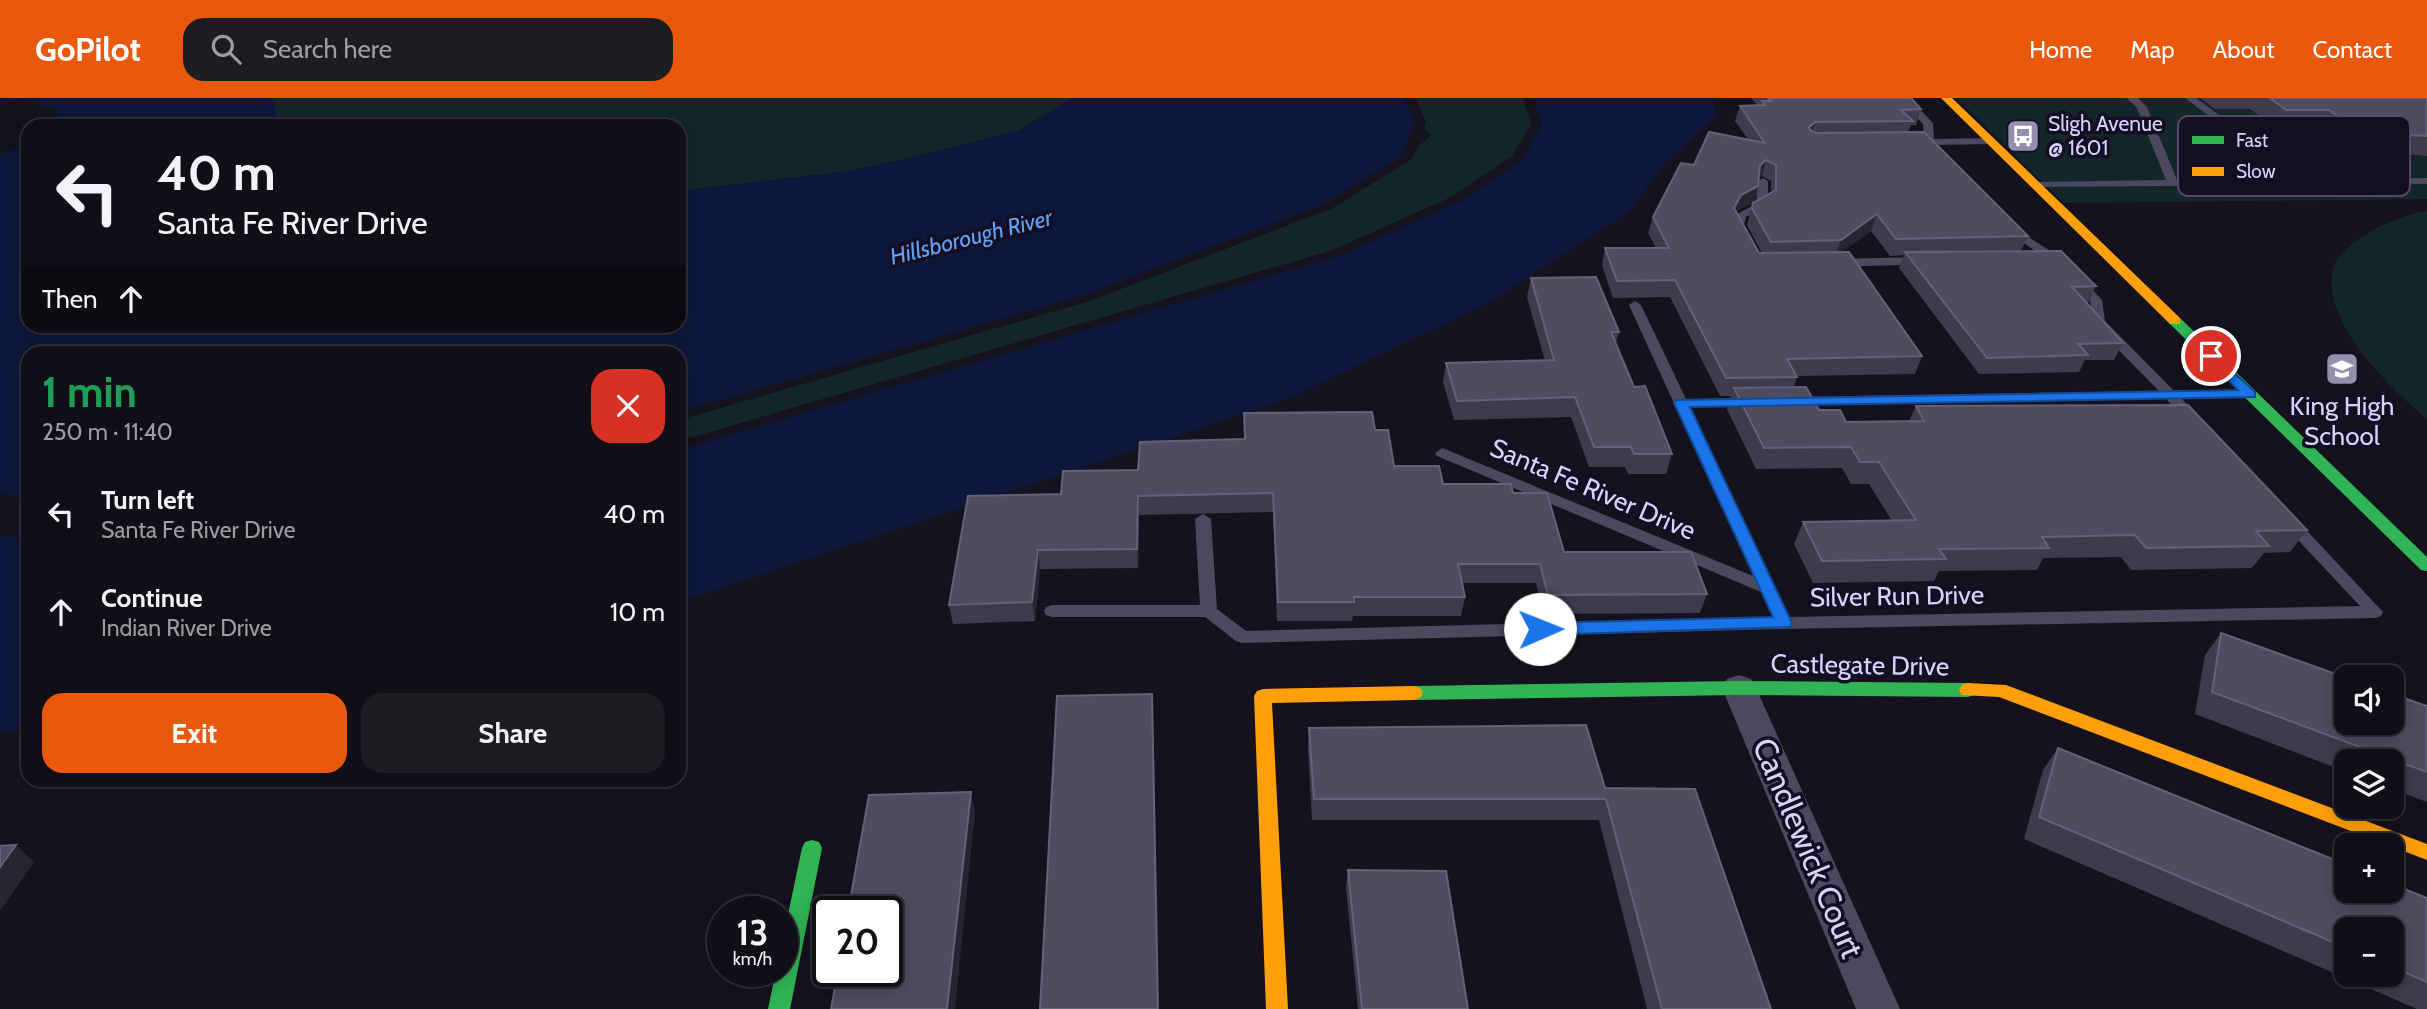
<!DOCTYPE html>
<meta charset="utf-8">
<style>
body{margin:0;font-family:Cabin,sans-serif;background:#1e1c23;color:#f1f3f6;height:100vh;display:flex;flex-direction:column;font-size:26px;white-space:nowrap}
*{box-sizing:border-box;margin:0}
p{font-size:23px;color:#9c9ca1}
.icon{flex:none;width:38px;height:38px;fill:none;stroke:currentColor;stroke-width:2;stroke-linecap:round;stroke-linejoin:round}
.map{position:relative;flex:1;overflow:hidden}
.sheet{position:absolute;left:21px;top:248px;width:665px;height:441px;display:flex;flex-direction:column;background:#100e16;border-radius:21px;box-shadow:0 4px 18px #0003,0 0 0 2px #302e35}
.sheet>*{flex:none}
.guide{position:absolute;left:21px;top:21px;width:665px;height:214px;border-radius:21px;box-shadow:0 4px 18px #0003,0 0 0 2px #302e35;background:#100e16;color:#f1f3f6;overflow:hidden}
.controls{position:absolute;left:2334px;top:567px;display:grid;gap:14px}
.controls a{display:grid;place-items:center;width:70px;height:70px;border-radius:14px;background:#100e16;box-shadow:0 4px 18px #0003,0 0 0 2px #302e35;font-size:35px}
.speed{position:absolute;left:707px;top:798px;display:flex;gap:14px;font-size:35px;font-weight:700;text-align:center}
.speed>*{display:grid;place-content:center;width:91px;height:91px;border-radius:50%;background:#100e16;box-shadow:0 4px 18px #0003,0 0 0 2px #302e35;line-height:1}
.speed small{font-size:18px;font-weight:400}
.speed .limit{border:4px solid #111;border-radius:10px;background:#fff;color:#111}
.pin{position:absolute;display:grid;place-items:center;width:60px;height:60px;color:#fff;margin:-30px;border:4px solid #fff;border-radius:50%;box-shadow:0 2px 7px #0007}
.me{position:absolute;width:77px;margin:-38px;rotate:89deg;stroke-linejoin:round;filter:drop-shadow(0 0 5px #0008)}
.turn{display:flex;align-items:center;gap:24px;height:147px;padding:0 21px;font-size:32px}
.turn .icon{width:91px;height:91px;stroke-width:2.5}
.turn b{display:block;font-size:49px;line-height:60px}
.then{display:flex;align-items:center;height:66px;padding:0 21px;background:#0003;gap:14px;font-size:26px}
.round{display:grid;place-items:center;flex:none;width:74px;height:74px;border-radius:21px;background:#1e1c23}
.overview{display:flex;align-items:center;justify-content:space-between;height:119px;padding:0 21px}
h1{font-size:42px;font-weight:700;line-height:52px;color:#1e9e55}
.button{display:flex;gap:14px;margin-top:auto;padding:14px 21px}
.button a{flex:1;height:80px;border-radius:21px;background:#ea580c;color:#fff;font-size:28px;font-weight:700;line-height:80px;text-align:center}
.button a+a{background:#1e1c23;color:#f1f3f6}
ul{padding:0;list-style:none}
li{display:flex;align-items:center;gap:21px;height:98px;padding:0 21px}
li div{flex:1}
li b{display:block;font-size:26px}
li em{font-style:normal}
header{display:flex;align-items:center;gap:42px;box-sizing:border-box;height:98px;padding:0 35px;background:#ea580c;color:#fff}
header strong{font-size:33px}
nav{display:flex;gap:38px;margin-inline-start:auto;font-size:24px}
.search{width:490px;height:63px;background:#1e1c23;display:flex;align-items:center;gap:18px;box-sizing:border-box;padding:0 24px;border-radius:21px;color:#9c9ca1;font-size:26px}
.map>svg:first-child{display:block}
.green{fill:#13272a}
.water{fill:#0c173b}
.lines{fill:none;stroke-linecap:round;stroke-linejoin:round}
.lane{fill:#4c485e;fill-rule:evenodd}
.street{fill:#4c485e;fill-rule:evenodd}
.fast{fill:#30b455;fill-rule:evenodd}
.slow{fill:#ff9f0a;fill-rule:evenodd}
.wall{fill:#403b4c;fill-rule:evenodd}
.shaded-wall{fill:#282431}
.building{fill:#504b5f;stroke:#666078;stroke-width:2}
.route{fill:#1a73e8;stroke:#114b97;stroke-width:2}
.labels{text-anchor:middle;stroke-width:7;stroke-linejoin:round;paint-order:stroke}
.far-poi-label{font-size:21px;fill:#dbd1fe;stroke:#140e22;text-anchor:start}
.far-water-label{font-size:23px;font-style:italic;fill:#62a2fb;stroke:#140e22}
.poi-label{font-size:26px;fill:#dbd1fe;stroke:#140e22}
.street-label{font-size:26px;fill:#dbd1fe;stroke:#140e22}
.near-street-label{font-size:32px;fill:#dbd1fe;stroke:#140e22}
.key{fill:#140e22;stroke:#504864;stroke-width:2}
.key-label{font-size:19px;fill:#dbd1fe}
</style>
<header>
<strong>GoPilot</strong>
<div class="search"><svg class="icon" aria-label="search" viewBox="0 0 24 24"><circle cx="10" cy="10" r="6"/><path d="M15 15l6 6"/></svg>Search here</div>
<nav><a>Home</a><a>Map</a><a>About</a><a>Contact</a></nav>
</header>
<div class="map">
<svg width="2427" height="911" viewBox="0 0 2427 911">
<rect width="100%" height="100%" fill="#16121d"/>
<!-- green -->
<g class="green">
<path d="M269,0H1072L1020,32L947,51L851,73L679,93V28H277L274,5Z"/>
<path d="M1416,0H1523L1531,27L1511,59L1451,99L1333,152L679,343V322L1090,203L1333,110L1412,61L1417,50L1431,37L1424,30L1426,24Z"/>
<path d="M1956,0H2427V101L2064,105Z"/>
<path d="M2427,113V321C2391,291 2320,224 2333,170C2336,158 2352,146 2362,139C2380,127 2405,116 2427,113Z"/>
</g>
<!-- water -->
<g class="water">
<path d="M0,0H269L274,5L277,28H47L60,13L24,2L0,6Z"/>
<path d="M1072,0H1405L1415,23L1402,58L1324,106L1081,198L679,314V256H28V403L0,395V57L28,44V228H679V93L851,73L947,51L1020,32Z"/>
<path d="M1534,0H1713L1716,19L1667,63L1629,114L1487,206L1287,301L679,504V352L1342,157L1461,103L1522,62L1542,28Z"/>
<path d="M0,437L28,440V633H0Z"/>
</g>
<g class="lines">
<!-- lane -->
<g class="lane">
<path d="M1898,0H1909L1933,25L1934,41L1990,40L1995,43L1990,46L1938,47L1945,55L1936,57L1926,47L1918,44L1924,41L1923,26Z"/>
<path d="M2127,0H2138L2147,9L2177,82L2292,81L2185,0H2196L2306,81L2427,80V86L2032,89V85L2036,84L2166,82L2137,10Z"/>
<path d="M1763,80L1768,83V108L1746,119L1744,127L1750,138L1744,142L1740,140L1732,127L1735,117L1756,106L1758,83Z"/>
<path d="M2010,127L2064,162V168H2056L2006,132V128Z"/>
<path d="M1923,159L1929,163L1927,166L1837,169L1831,165L1837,161Z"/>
<path d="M2078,180L2082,181L2102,202L2105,223L2174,293L2250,292L2257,296L2250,300L2182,301L2201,322L2194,326L2189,325L2166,301L1794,307L1787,303L1794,299L2159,293L2094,227L2090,203L2072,184Z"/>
<path d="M1635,203L1641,207L1686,301L1751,300L1758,304L1751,308L1690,309L1789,519L2360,508L2283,426L2280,422L2283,418H2293L2383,514L2381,518L2375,520L1784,531L1242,545L1236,543L1205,519H1052L1046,517L1044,513L1046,509L1052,507H1200L1195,421L1203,416L1211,421L1217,511L1246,533L1773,519L1761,494L1437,358L1435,355L1442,350L1447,352L1753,478L1629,207Z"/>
</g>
<!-- street -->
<path class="street" d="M1739,577L1751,581L1756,590L1900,911H1856L1722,590L1727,581Z"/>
<!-- fast -->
<g class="fast">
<path d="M2175,219L2180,220L2427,459V473L2421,472L2170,226L2169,223Z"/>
<path d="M1739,583L1968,585L1974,587L1977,592L1974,597L1968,599L1739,597L1414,602L1408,600L1405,595L1408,590L1414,588Z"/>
<path d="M812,742L819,744L822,750L790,911H768L776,873H782V845L802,750L805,744Z"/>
</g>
<!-- slow -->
<g class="slow">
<path d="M1941,0H1952L2180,220V226H2170Z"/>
<path d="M1968,585L2006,587L2427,746V762L1999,599L1962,597L1959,592L1962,587Z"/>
<path d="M1414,588L1420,590L1423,595L1420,600L1414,602L1272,605L1288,911H1266L1254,598L1257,593L1263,591Z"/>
</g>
</g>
<!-- wall -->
<g class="wall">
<path d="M1751,0H1911L1921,11L1916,27H1911L1908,34L2028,138L2021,153L2096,188L2088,205H2086L2123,245L2114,262H2085L2079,274L1979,276L1899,170L1904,157L1890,158L1871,133L1841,154L1922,258L1915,276L1797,278L1794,289L1819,312L1846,324L1909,323L1916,308L2307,432L2290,454L2264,455L2252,470L2131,472L2121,459L2043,460L2037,472L1939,473L1934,483L1813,485L1794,446L1803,424L1892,423L1869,386H1851L1842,370L1756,371L1727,311L1731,298H1720L1670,199L1613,200L1602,167L1605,150H1656L1648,135L1653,119L1694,67L1748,41L1735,23L1740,8L1757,7ZM1762,78L1771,83V95L1753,105L1747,127L1762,155H1759L1736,113L1754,104L1758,88L1759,80Z"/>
<path d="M2200,0H2427V58L2396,55L2388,50H2343L2318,31L2276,30L2250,11H2215Z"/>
<path d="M1531,180L1619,234L1616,245L1634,289L1672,356L1666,376H1628L1625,369H1589L1571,319L1454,322L1443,284L1446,265L1545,263L1527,199Z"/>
<path d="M1244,315L1375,332L1394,368L1443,386L1513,395L1564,454L1707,496L1700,515L1544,516L1536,485H1462L1465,499L1461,518H1353L1352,523H1277L1273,414L1139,417L1138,470L1040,471L1035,523L953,526L949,507L1061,396L1244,341Z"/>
<path d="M2221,535L2427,608V704L2392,691V663H2347V674L2195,616L2205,557Z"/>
<path d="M1309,630L1605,690L1771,911H1647L1599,722H1312L1308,652Z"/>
<path d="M2058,650L2427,800V911H2417L2024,741L2043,672ZM2347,831H2392V877H2347Z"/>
<path d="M1348,772L1468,911H1358L1346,789Z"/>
</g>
<!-- shaded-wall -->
<g class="shaded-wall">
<path d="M1816,24L1811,39L1809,29Z"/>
<path d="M1766,62L1762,78L1755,83L1760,67Z"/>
<path d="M1758,88L1754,104L1736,113L1734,110L1741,97Z"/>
<path d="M1877,116L1871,133L1835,159L1841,142Z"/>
<path d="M1138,398L1139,417L1138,470L1137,451Z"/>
<path d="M1038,452L1040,471L1035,523L1032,504Z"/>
<path d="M1152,596L1153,618L1159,911H1158Z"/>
<path d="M971,694L975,715L955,911H947Z"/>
<path d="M16,747L34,764L0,813V769Z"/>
</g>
<!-- building -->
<g class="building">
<path d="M1768,0H1911L1921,11L1901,12L1913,23L1816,24L1809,29L1810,32L1816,35L1924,34L2028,138L1896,141L1877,116L1841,142L1771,144L1752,110L1753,105L1776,92V67L1766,62L1760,67L1758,88L1741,97L1734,110L1759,155L1849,154L1922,258L1787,261L1797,279L1726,280L1675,182L1617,183L1605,150H1669L1653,119L1681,65L1694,67L1709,34L1765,45L1740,8L1765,7L1762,3H1771Z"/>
<path d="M2270,0H2427V38L2408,37L2400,31H2355L2329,12H2286Z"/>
<path d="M2061,153L2096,188L2072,189L2123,245L2078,246L2088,257L1987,260L1905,154Z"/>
<path d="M1596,179L1619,234H1611L1634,289L1645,288L1672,356H1634L1631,349H1594L1575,299L1457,303L1446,265L1554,262L1531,180Z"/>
<path d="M1806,289L1819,312H1840L1846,324L1924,323L1916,308L2188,307L2307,432L2256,433L2269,448L2146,450L2135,437L2042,439L2049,450L1939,451L1946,461L1822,463L1803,424L1916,422L1879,364H1860L1851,349L1764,350L1734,290Z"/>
<path d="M1372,314L1375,332H1388L1394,368H1439L1443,386H1511L1513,395H1547L1564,454H1691L1707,496L1548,497L1540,466H1458L1465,499H1354V504H1278L1273,395L1138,398L1137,451L1038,452L1032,504L949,507L968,398L1061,396L1063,373L1138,372L1140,344L1245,341L1244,315Z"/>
<path d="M2221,535L2347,580V625H2392V596L2427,608V674L2212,594Z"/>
<path d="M1152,596L1158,911H1040L1057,598Z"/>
<path d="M1586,627L1605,690L1695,691L1771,911H1662L1606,701H1314L1309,630Z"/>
<path d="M2058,650L2347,767V793H2392V786L2427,800V884L2392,869V831H2347V850L2039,719Z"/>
<path d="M971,694L947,911H831L838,873H887V814H848L869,697Z"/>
<path d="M16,747L0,769V748Z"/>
<path d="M1348,772L1446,773L1468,911H1362Z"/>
</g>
<!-- route -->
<path class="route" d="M2211,254L2255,294V299L1690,309L1792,525L1790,529L1540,537L1532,531L1540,525L1773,519L1674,305L1676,302L2238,292L2207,261L2205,258Z"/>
<!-- icons -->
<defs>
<symbol id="bus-square" viewBox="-11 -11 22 22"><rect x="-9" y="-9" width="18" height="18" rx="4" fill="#968eaf" stroke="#140e22"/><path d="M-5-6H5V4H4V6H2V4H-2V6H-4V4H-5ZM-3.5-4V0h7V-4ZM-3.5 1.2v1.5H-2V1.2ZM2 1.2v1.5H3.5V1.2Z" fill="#fff"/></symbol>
<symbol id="school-square" viewBox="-11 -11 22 22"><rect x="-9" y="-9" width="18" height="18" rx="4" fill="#968eaf" stroke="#140e22"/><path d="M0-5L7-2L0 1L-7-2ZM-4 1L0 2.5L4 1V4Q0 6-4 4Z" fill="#fff"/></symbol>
</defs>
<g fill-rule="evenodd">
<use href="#bus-square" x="2004" y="19" width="38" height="38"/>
<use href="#school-square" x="2323" y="252" width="38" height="38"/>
</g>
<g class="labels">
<!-- far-poi labels -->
<g class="far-poi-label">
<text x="2048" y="33">Sligh Avenue<tspan x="2048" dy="24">@ 1601</tspan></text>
</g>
<!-- far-water labels -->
<g class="far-water-label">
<text transform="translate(971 139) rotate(-14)" y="8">Hillsborough River</text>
</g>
<!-- poi labels -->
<g class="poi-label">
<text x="2342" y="317">King High<tspan x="2342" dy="30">School</tspan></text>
</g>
<!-- street labels -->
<g class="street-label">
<text transform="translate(1593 391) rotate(23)" y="9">Santa Fe River Drive</text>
<text transform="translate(1897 498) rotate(-1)" y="9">Silver Run Drive</text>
<text transform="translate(1860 567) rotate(1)" y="9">Castlegate Drive</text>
</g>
<!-- near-street labels -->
<g class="near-street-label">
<text transform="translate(1808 750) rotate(67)" y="11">Candlewick Court</text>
</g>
</g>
<!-- legend -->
<rect x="2178" y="18" width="232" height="80" rx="10" class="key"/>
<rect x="2192" y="38" width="32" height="8" fill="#30b455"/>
<rect x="2192" y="69" width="32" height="9" fill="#ff9f0a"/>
<g class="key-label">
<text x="2236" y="49">Fast</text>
<text x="2236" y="80">Slow</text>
</g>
</svg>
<div class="controls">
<a><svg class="icon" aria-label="sound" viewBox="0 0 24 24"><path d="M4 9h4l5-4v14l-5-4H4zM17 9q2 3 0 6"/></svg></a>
<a><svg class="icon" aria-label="layers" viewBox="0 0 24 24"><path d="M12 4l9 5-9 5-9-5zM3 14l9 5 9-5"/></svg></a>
<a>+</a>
<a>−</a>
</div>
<div class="speed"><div>13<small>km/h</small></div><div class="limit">20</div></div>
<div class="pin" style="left:2211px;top:258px;background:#d93025"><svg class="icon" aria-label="arrive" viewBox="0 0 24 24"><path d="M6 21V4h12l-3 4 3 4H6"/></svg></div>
<svg class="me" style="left:1540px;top:531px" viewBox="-20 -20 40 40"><circle r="19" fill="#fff"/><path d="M0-13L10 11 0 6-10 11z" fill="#1a73e8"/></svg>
<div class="guide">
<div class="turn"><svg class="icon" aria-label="left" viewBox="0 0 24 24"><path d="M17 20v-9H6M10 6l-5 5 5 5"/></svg><div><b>40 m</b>Santa Fe River Drive</div></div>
<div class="then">Then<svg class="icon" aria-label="ahead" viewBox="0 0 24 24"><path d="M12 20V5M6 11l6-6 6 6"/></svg></div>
</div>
<section class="sheet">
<div class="overview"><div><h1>1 min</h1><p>250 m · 11:40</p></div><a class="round" style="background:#d93025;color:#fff"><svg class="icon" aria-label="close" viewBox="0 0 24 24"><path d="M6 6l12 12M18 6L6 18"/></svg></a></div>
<ul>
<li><svg class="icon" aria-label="left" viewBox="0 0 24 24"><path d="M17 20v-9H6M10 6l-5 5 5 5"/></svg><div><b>Turn left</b><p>Santa Fe River Drive</p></div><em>40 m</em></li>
<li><svg class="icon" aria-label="ahead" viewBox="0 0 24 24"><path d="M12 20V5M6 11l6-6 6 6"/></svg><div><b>Continue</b><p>Indian River Drive</p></div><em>10 m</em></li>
</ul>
<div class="button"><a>Exit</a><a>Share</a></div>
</section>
</div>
